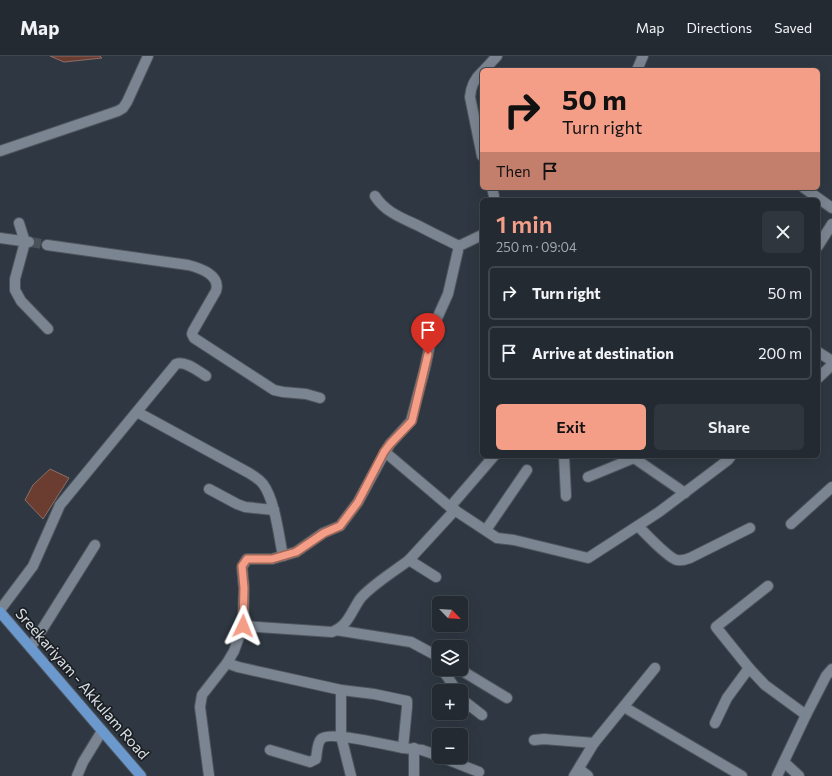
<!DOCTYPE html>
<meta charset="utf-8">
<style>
body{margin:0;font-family:Commissioner,sans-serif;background:#2f363e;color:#f1f3f6;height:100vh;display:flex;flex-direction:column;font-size:15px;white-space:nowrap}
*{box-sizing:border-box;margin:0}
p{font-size:13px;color:#a3a7ac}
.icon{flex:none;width:22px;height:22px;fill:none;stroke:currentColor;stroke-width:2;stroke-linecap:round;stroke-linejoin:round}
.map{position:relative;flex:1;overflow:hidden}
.side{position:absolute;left:480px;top:142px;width:340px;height:260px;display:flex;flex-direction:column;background:#232a32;border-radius:6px;box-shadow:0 4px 16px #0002,0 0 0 1px #40464d}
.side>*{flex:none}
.top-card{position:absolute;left:480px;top:12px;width:340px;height:122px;border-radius:6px;box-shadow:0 4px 16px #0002,0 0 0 1px #40464d;background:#f49e88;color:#111;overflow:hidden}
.needle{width:26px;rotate:115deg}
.buttons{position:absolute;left:432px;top:540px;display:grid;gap:8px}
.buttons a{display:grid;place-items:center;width:36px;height:36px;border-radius:6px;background:#232a32;box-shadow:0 4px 16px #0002,0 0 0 1px #40464d;font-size:20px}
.pin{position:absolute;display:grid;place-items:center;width:34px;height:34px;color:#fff;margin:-41px -17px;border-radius:50% 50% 50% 0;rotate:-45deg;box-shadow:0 0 4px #0007}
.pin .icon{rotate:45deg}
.me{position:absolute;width:44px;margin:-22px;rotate:2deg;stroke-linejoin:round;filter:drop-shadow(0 0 3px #0008)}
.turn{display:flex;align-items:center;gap:14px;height:84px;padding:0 16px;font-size:18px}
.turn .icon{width:52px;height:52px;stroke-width:2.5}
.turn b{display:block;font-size:28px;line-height:34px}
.then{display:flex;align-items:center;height:38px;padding:0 16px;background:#0003;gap:8px;font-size:15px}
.round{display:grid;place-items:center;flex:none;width:42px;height:42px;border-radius:6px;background:#2f363e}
.head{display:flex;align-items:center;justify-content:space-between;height:68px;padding:0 16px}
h1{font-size:24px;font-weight:600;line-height:30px;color:#f49e88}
.action{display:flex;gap:8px;margin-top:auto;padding:8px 16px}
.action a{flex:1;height:46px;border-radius:6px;background:#f49e88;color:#111;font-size:16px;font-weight:600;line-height:46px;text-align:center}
.action a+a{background:#2f363e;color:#f1f3f6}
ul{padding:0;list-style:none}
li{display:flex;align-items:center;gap:12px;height:54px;margin:0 8px 6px;padding:0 8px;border:2px solid #40464d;border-radius:6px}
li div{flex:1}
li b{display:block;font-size:15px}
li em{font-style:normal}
header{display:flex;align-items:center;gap:24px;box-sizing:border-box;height:56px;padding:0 20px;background:#232a32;border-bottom:1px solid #40464d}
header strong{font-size:19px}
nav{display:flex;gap:22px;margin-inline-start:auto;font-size:14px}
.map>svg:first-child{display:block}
.water{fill:#6b3d31;stroke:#8c6e67}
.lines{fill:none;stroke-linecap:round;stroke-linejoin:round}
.minor-tunnel{stroke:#49515b;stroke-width:10;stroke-dasharray:10 5;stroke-linecap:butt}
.minor-casing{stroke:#4e555d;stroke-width:12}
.major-casing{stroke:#4e555d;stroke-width:12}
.minor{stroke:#7b8591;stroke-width:10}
.major{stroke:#6b99cd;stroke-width:10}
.route-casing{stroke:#9f6758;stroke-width:10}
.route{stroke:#f49e88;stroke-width:7}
.labels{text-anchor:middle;stroke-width:3.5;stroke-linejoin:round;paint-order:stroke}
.street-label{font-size:15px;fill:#dae0e6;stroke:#1b1f23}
</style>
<header>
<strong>Map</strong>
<nav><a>Map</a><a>Directions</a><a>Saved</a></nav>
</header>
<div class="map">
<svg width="832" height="720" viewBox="0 0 832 720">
<rect width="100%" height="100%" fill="#2f3842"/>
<!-- water -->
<g class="water">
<path d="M50,0H100L102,2L64,6Z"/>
<path d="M50,413L69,422L43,463L25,444L33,429Z"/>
</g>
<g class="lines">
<!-- minor-tunnel -->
<path class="minor-tunnel" d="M31,186L47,189"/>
<defs>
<g id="minor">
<path d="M484,14L497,0"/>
<path d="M637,14L643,0"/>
<path d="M482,16C474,23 471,30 470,41L482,100"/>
<path d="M0,95L118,55L123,52L127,46L148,0"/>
<path d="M492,132L494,140V144"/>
<path d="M804,132L832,152"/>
<path d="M375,140C385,156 402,162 419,170C432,177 445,183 459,190"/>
<path d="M19,167L25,186L15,223V234L21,245L48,273"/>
<path d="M0,182L29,186"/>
<path d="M47,189L188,209C200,212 221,219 216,235L193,275L192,278L194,282L274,334L283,336L306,338L320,342"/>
<path d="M818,190L832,168"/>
<path d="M818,296L832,305"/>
<path d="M818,322L832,309"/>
<path d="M137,356L249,417C254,420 259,423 263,428C275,444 279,481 283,500"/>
<path d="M385,396L450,451L497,482L514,484L588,502L659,456L728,404L731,400"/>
<path d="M564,400L566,440"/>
<path d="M588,421L634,402L685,437"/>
<path d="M209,433L237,448L245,451L274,454"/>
<path d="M450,451L494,400"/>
<path d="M791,468L832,431"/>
<path d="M638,470C646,478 668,502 677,504C682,505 685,504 690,502L750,472"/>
<path d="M486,474L527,414"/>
<path d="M409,504L455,454"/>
<path d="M0,554L33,510L60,449L176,308C185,304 198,315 206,320"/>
<path d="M243,570L332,576C348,570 351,556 360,543C370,530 395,515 409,504L436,521"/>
<path d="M336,574L411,586L439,601"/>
<path d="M31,591L95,489"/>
<path d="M227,607L238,611L341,634L374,638L407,645V651L403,692L422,694L439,700"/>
<path d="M749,612L716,571L768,530"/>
<path d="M442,613L457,635"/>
<path d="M459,613L507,642"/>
<path d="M341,634V680L351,720"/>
<path d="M461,640L464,645L482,659"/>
<path d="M624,651L742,720"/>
<path d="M715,667L727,642L749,612L765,629L806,659"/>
<path d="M534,684L544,683L594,687"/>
<path d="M270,694L310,706L316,703C317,697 317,687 321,683C329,674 390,690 403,692"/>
<path d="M441,701L479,716"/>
<path d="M784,706L799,720"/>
<path d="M579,713L588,720"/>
<path d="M77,720L83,706L102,675"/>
<path d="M209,720L200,651L202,639L227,607L234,595L243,570L244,532L242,511L247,503H272L296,496L323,477L340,470L358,446L385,396L390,388L411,365L425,312L434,269L448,238L459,190L482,179"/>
<path d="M414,720V692"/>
<path d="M574,720L594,687L655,612"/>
<path d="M777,720L806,659L826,620L832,613"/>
</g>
<path id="major" d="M0,556L141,720"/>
</defs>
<!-- minor casing -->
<use href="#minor" class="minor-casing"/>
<!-- major casing -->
<use href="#major" class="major-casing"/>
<!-- minor -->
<use href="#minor" class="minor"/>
<!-- major -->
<use href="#major" class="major"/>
</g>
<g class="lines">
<defs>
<path id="route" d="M243,570L244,532L242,510L247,503H272L296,496L324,477L340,470L358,446L384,396L390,388L412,365L428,298"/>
</defs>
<!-- route casing -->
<use href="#route" class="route-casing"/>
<!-- route -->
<use href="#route" class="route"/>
</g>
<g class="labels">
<!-- street labels -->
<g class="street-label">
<text transform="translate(82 628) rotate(49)" y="5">Sreekariyam - Akkulam Road</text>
</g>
</g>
</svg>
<div class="buttons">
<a><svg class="needle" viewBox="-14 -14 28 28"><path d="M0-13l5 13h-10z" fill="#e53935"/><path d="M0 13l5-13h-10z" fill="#a3a7ac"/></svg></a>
<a><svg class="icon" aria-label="layers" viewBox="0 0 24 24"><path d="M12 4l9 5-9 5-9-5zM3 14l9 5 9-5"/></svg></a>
<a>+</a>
<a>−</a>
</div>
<div class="pin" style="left:428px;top:298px;background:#d93025"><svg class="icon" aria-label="arrive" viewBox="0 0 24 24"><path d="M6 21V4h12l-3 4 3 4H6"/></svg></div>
<svg class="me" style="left:243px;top:570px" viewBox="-20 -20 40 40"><path d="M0-17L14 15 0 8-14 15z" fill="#f49e88" stroke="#fff" stroke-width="4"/></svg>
<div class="top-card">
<div class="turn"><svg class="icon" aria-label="right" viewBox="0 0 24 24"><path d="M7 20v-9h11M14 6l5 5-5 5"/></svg><div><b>50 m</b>Turn right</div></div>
<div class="then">Then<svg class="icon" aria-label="arrive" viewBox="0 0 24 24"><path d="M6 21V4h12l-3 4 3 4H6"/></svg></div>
</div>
<section class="side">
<div class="head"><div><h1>1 min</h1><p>250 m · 09:04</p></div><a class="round"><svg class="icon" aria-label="close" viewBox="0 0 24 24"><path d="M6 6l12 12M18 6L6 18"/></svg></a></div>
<ul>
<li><svg class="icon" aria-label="right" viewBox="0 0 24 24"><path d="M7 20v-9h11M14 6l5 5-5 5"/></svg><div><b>Turn right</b></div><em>50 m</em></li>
<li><svg class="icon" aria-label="arrive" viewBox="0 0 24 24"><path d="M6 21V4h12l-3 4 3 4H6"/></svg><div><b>Arrive at destination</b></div><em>200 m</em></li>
</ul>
<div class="action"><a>Exit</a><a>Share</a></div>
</section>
</div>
